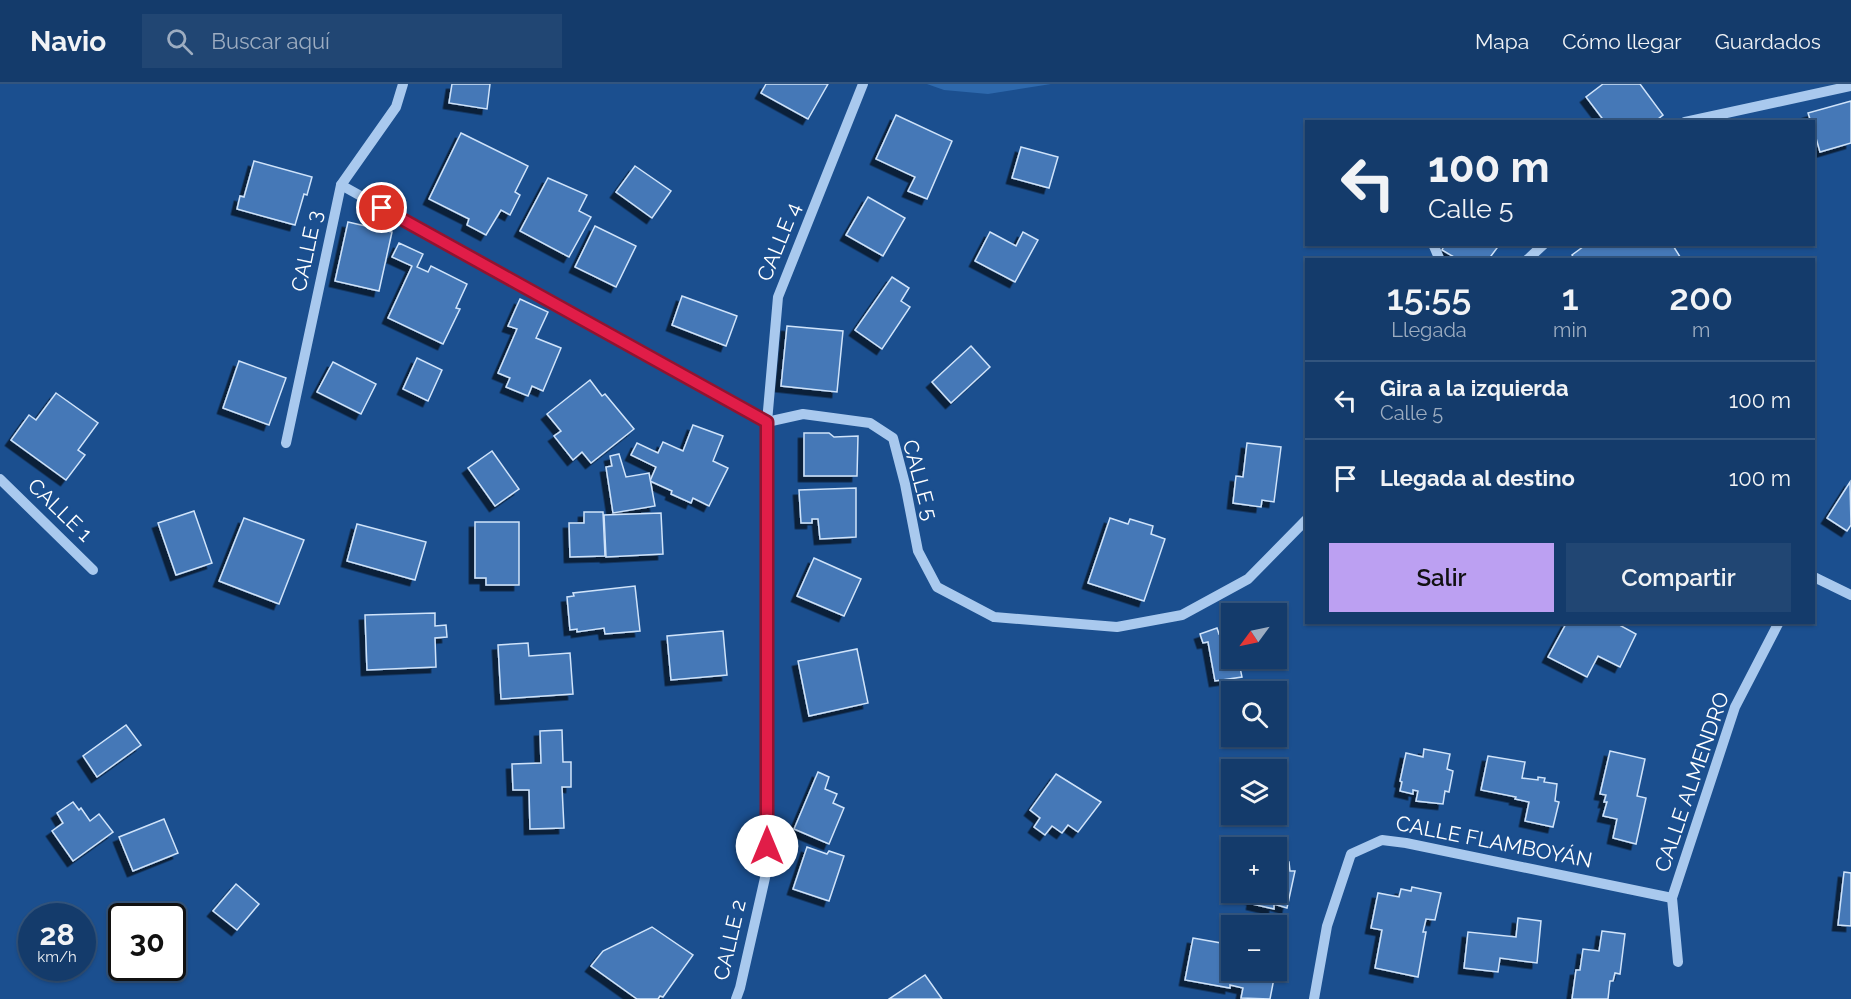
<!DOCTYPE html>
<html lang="es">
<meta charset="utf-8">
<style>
body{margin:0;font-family:Raleway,sans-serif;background:#214673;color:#f1f3f6;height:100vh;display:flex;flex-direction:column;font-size:22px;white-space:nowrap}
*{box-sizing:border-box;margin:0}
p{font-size:20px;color:#9dadc1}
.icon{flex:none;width:33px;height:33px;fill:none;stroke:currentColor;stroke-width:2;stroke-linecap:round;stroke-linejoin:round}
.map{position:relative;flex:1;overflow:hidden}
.drawer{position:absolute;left:1305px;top:174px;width:510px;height:366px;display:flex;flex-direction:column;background:#143b6b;border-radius:0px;box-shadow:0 2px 4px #0004,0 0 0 2px #33557e}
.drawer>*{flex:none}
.hud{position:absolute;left:1305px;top:36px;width:510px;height:126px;border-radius:0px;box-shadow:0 2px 4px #0004,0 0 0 2px #33557e;background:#143b6b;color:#f1f3f6;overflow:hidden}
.needle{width:39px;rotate:237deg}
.controls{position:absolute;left:1221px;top:519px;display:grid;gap:12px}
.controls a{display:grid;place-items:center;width:66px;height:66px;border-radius:0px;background:#143b6b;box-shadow:0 2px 4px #0004,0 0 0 2px #33557e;font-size:30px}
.speed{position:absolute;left:18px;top:819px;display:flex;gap:12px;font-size:30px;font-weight:700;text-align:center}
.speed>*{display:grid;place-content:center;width:78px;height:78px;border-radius:50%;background:#143b6b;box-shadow:0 2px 4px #0004,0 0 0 2px #33557e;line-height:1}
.speed small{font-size:15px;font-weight:400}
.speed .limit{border:3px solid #111;border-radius:9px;background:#fff;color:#111}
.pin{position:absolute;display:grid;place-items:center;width:51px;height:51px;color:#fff;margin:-26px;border:3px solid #fff;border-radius:50%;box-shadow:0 2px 6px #0007}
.me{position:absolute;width:66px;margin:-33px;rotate:0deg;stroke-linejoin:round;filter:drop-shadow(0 0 4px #0008)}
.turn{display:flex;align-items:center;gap:21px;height:126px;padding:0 24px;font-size:27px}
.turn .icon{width:78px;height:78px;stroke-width:2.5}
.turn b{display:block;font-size:42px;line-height:51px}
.eta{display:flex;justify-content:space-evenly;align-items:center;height:102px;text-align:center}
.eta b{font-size:36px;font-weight:600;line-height:42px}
.primary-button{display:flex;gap:12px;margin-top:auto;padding:12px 24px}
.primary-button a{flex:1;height:69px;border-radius:0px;background:#bca0f2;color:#111;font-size:24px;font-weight:600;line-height:69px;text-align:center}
.primary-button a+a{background:#214673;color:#f1f3f6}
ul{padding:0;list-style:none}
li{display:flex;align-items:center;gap:18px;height:78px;padding:0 24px;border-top:2px solid #33557e}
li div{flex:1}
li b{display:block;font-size:22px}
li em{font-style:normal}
header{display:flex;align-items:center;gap:36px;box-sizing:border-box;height:84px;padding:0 30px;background:#143b6b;border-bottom:2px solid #33557e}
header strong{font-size:28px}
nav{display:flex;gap:33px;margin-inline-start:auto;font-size:21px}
.search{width:420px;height:54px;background:#214673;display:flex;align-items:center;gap:15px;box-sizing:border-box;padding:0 21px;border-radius:0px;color:#9dadc1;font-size:22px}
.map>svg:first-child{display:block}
.green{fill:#2e69ad}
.building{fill:#4478b7;stroke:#cfe3fa;stroke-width:1.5;filter:url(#shadow)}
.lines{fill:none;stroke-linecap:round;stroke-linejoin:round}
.minor{stroke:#a9c9ee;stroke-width:10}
.route-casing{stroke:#92132f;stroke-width:15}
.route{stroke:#e11d48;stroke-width:10}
.labels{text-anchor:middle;stroke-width:4.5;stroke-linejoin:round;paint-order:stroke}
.street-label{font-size:21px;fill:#fff;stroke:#1b4f8f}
</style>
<header>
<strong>Navio</strong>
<div class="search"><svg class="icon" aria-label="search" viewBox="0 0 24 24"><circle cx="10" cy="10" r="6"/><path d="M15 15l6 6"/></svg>Buscar aquí</div>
<nav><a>Mapa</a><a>Cómo llegar</a><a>Guardados</a></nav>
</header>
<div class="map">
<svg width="1851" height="915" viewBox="0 0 1851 915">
<defs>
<filter id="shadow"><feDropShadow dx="-5.5" dy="5.5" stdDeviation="0" flood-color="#0009"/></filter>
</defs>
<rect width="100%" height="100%" fill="#1b4f8f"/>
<!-- green -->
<path class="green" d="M927,0H1051L988,10L944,6Z"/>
<!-- building -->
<g class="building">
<path d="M452,0H490L487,25L449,19Z"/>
<path d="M766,0H828L808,35L761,9Z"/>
<path d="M1603,0H1640L1663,31L1654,38H1605L1586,13Z"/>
<path d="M1851,17V59L1820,68L1814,47V38H1811L1808,29Z"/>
<path d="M896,31L952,57L927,115L908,107L915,93L876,75Z"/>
<path d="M461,49L528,82L515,108L520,111L510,131L501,126L486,151L467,141L469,135L429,115Z"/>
<path d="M1021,63L1058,73L1049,104L1012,94Z"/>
<path d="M254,77L312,93L307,111L304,110L295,141L237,125L240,112L244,113Z"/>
<path d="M635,82L671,107L652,134L616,108Z"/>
<path d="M548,94L587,111L579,127L591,133L569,173L520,147Z"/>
<path d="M868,113L905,134L883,172L846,151Z"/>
<path d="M348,138L392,148L379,207L335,197Z"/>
<path d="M595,142L636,162L616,203L575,183Z"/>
<path d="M990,148L1016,162L1023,148L1038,156L1015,198L975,177Z"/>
<path d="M399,159L423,170L417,183L428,188L431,182L467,200L456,224L460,225L443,260L388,234L412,182L392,173Z"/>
<path d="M1445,160H1500L1488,176H1459L1442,166Z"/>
<path d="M1587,160H1672L1682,176H1575L1572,171Z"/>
<path d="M892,193L909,204L901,217L910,223L882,265L855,246Z"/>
<path d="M682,212L737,232L726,262L672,241Z"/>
<path d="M520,215L548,228L536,254L561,264L543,307L532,302L528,312L506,303L510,294L498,289L517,245L508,242Z"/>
<path d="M787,242L843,247L837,308L781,302Z"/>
<path d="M971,262L990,283L951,319L932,298Z"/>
<path d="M417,274L442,286L428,317L403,305Z"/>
<path d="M239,277L286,294L269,341L223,324Z"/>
<path d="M333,278L376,300L361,330L317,308Z"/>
<path d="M590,296L602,312L605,310L634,345L591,379L582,368L573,376L554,352L561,347L547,330Z"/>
<path d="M56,309L98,339L78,366L85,371L66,396L11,356L29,331L36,336Z"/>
<path d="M693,341L723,352L713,377L728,384L709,422L693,414L691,419L671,410L672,407L650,397L656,383L631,371L637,359L658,369L663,358L683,367Z"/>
<path d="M804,349H829L834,353L858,352L857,392H804Z"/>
<path d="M1247,359L1281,363L1274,418L1262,416L1261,423L1233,419L1236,392L1243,393Z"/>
<path d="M492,367L519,405L495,422L468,384Z"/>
<path d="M619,370L626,393L649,389L655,422L613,429L606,383L612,382L610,372Z"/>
<path d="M1850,398L1851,441L1847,447L1827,434Z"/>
<path d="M856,404V453L820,455L818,435H812V439H801L799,406Z"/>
<path d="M194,427L212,479L176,491L158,439Z"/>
<path d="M584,428H603L605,472L570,473L569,439H584Z"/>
<path d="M661,429L663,470L606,473L604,431Z"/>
<path d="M244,434L304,456L279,520L219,497Z"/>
<path d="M1110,434L1128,440L1130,435L1153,442L1151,450L1165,455L1144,517L1088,499Z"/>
<path d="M475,438H519V501H486V494H475Z"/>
<path d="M357,440L426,458L415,496L347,477Z"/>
<path d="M814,474L861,495L844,532L797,512Z"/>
<path d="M635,502L640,547L605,550L604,544L577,548V545L570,546L567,513L574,512L573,509Z"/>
<path d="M435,529V542L446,541L447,553L435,554L436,583L367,586L365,531Z"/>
<path d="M1567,538H1614L1636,550L1620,583L1598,572L1587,593L1548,573Z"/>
<path d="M1217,544L1219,550L1231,547L1232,574H1238L1242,593L1215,597L1208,558L1203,559L1200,550Z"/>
<path d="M723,547L727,591L671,596L667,552Z"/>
<path d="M528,559L529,572L570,569L573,610L501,615L498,561Z"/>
<path d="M857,565L868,619L809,632L798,577Z"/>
<path d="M126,641L141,661L97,693L83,672Z"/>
<path d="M562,646L563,678H571V703H562L564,744L530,745L529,706H513L512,680L541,679L540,647Z"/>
<path d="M1424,665L1450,670L1447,685L1453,687L1449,708L1445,707L1443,720L1416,717L1418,707L1413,706V710L1400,707L1402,698L1400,697L1406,669L1423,673Z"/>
<path d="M1610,667L1645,675L1637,712L1646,714L1636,760L1613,754L1617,735L1603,732L1607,718H1604L1606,711L1600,710Z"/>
<path d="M1488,672L1525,678L1522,694L1538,696V693L1545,694L1544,698L1557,700L1555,717L1559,718L1553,743L1525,737L1529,718L1515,715L1516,713L1481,706Z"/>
<path d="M818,688L829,693L825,705L837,710L833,719L844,724L829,760L794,745Z"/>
<path d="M1056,690L1101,718L1078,748L1068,741L1062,749L1052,742L1045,751L1034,743L1040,734L1030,726Z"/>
<path d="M73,718L79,726L81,724L90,737L99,730L113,748L73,777L52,747L63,739L57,729Z"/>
<path d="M164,735L178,769L133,787L119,753Z"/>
<path d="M807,763L827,770L829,767L844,772L829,817L793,805Z"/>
<path d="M1276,774L1281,775V777L1289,778L1290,787H1295L1287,824L1274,820V825L1252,820L1253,815L1234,811L1235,808H1276Z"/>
<path d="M1844,788L1851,789V842L1838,841Z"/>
<path d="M236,800L259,820L237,846L213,827Z"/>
<path d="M1412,803L1441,809L1435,836L1426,835L1423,848H1426L1418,893L1375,884L1382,846L1371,844L1378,809L1399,813L1401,805L1411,807Z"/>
<path d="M1518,834L1541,837L1537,879L1500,874L1498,888L1464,884L1468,848L1516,853Z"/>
<path d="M652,843L693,871L663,913L660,912L658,915H637L591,882L603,867Z"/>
<path d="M1602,847L1625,850L1620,890L1615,889L1613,897H1610L1608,915H1572L1576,886H1580L1583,865L1599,867Z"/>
<path d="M1193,854L1232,861V886H1270L1275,889L1270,915L1241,914L1243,904L1230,901V904L1185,896Z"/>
<path d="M925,891L942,915H889Z"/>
</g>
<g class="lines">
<!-- minor -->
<g class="minor">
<path d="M1685,38L1851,2"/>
<path d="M341,101L767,338L803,330L870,339L893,354L905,400L918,467L937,503L994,533L1117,543L1182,531L1248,495L1306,436"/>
<path d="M1433,160L1440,176"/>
<path d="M1527,176L1544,160"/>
<path d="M286,359L341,101L396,23L403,0"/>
<path d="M0,395L93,486"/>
<path d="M1814,493L1851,511"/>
<path d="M1678,878L1672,814L1735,623L1779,538"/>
<path d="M736,915L740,904L767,785V338L778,213L863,0"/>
<path d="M1314,915L1327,842L1351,770L1382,756L1406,759L1672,814"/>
</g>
</g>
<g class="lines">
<defs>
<path id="route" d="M382,124L767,338V762"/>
</defs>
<!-- route casing -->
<use href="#route" class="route-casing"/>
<!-- route -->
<use href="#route" class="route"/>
</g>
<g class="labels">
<!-- street labels -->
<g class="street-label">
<text transform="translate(779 158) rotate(-68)" y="7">CALLE 4</text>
<text transform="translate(307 167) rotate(-78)" y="7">CALLE 3</text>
<text transform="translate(920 396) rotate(75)" y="7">CALLE 5</text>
<text transform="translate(60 426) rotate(44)" y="7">CALLE 1</text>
<text transform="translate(1692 698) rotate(-71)" y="7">CALLE ALMENDRO</text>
<text transform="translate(1494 758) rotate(11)" y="7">CALLE FLAMBOYÁN</text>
<text transform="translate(730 856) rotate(-77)" y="7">CALLE 2</text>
</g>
</g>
</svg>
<div class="controls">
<a><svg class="needle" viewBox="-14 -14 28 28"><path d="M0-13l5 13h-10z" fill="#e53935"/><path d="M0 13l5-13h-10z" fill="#9dadc1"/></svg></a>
<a><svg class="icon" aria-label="search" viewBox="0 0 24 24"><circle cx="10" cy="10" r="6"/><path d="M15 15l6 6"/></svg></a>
<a><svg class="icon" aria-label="layers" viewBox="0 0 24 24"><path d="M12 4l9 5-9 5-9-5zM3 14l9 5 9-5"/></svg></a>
<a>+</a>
<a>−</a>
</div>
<div class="speed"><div>28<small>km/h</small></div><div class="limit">30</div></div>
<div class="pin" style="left:382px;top:124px;background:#d93025"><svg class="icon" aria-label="arrive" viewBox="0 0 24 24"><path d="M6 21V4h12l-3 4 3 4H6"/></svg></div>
<svg class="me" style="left:767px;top:762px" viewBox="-20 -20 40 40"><circle r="19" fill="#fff"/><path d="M0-13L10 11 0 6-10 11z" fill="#e11d48"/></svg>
<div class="hud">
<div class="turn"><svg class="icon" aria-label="left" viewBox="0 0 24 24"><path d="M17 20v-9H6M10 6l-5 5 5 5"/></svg><div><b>100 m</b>Calle 5</div></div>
</div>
<section class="drawer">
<div class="eta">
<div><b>15:55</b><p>Llegada</p></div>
<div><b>1</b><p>min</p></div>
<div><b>200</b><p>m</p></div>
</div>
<ul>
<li><svg class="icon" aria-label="left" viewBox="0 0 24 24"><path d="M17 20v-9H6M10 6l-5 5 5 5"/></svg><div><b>Gira a la izquierda</b><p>Calle 5</p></div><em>100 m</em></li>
<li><svg class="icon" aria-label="arrive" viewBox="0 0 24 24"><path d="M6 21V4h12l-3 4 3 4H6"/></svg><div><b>Llegada al destino</b></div><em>100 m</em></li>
</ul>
<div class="primary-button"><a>Salir</a><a>Compartir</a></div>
</section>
</div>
